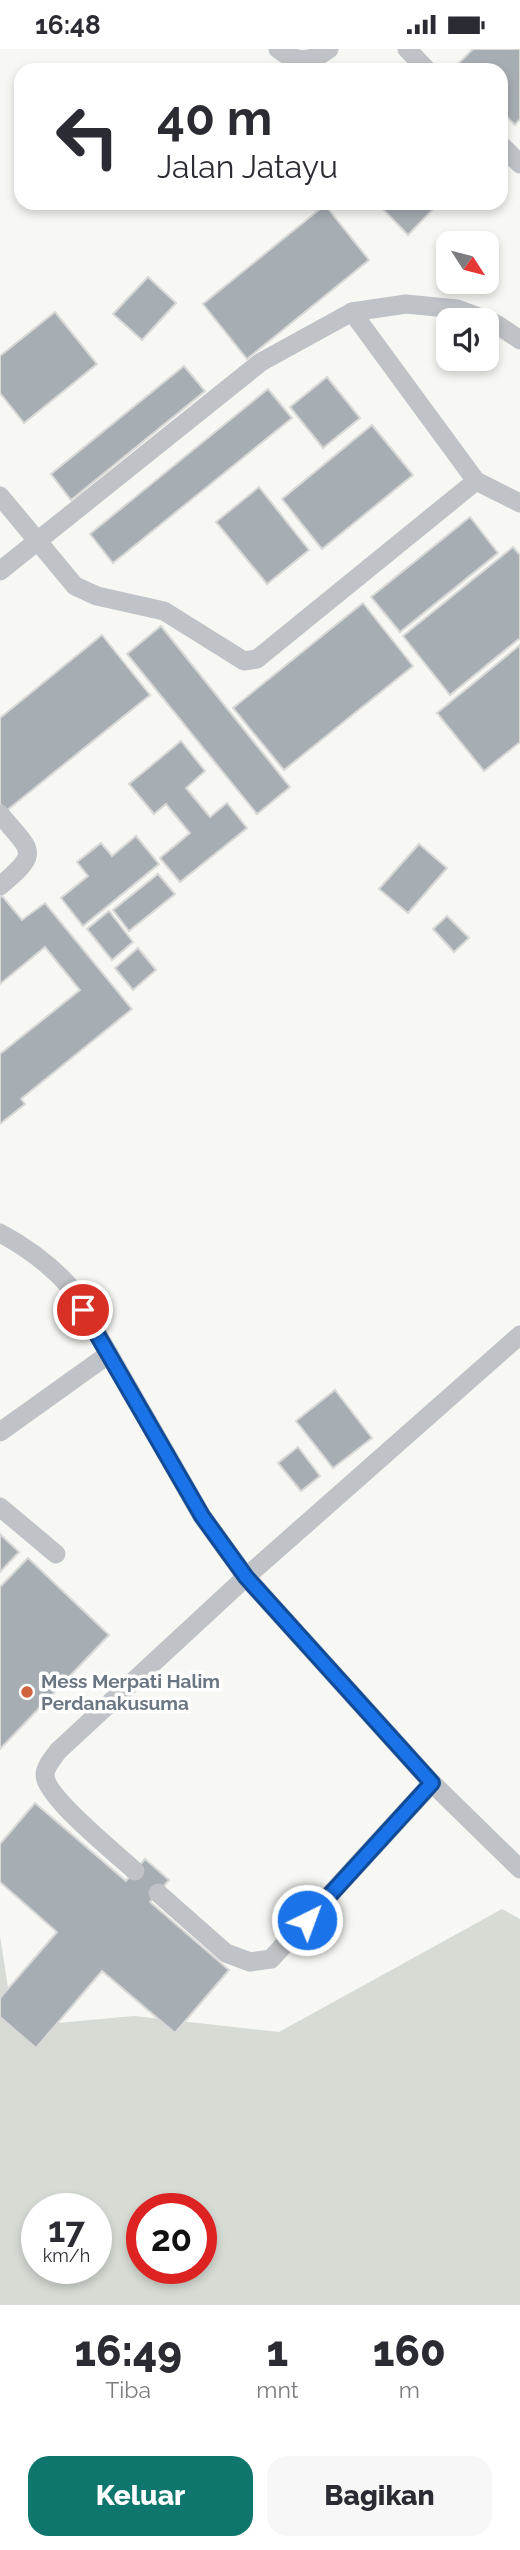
<!DOCTYPE html>
<html lang="id">
<style>
body{margin:0;font-family:Raleway,sans-serif;background:#f7f7f7;color:#2b2b33;height:100vh;display:flex;flex-direction:column;font-size:26px;white-space:nowrap}
*{box-sizing:border-box;margin:0}
p{font-size:23px;color:#7c7c81}
.icon{flex:none;width:38px;height:38px;fill:none;stroke:currentColor;stroke-width:2;stroke-linecap:round;stroke-linejoin:round}
.map{position:relative;height:2256px;overflow:hidden}
.panel{display:flex;flex-direction:column;background:#fff;flex:1}
.panel>*{flex:none}
.guide{position:absolute;left:14px;top:14px;width:494px;height:147px;border-radius:21px;box-shadow:0 4px 10px #0003;background:#fff;color:#2b2b33;overflow:hidden}
.needle{width:46px;rotate:126deg}
.controls{position:absolute;left:436px;top:182px;display:grid;gap:14px}
.controls a{display:grid;place-items:center;width:63px;height:63px;border-radius:14px;background:#fff;box-shadow:0 4px 10px #0003;font-size:35px}
.speed{position:absolute;left:21px;top:2144px;display:flex;gap:14px;font-size:35px;font-weight:700;text-align:center}
.speed>*{display:grid;place-content:center;width:91px;height:91px;border-radius:50%;background:#fff;box-shadow:0 4px 10px #0003;line-height:1}
.speed small{font-size:18px;font-weight:400}
.speed .limit{border:10px solid #d22;background:#fff;color:#111}
.pin{position:absolute;display:grid;place-items:center;width:60px;height:60px;color:#fff;margin:-30px;border:4px solid #fff;border-radius:50%;box-shadow:0 2px 7px #0007}
.me{position:absolute;width:77px;margin:-38px;rotate:42deg;stroke-linejoin:round;filter:drop-shadow(0 0 5px #0008)}
.turn{display:flex;align-items:center;gap:24px;height:147px;padding:0 28px;font-size:32px}
.turn .icon{width:91px;height:91px;stroke-width:2.5}
.turn b{display:block;font-size:49px;line-height:60px}
.eta{display:flex;justify-content:space-evenly;align-items:center;height:119px;text-align:center}
.eta b{font-size:42px;font-weight:800;line-height:49px}
.primary-button{display:flex;gap:14px;margin-top:auto;padding:14px 28px}
.primary-button a{flex:1;height:80px;border-radius:21px;background:#0f766e;color:#fff;font-size:28px;font-weight:800;line-height:80px;text-align:center}
.primary-button a+a{background:#f7f7f7;color:#2b2b33}
.status{display:flex;justify-content:space-between;align-items:center;height:49px;padding:0 35px;background:#fff;direction:ltr}
.status svg{height:19px;fill:currentColor}
.map>svg:first-child{display:block}
.green{fill:#d6dbd4;fill-rule:evenodd}
.building{fill:#a6adb3;stroke:#d8d8d7;stroke-width:2}
.lines{fill:none;stroke-linecap:round;stroke-linejoin:round}
.lane{stroke:#bfc2c6;stroke-width:19}
.route-casing{stroke:#114b97;stroke-width:18}
.route{stroke:#1a73e8;stroke-width:12}
.poi-dot{fill:#ce643e;stroke:#fff;stroke-width:2.5}
.labels{text-anchor:middle;stroke-width:7;stroke-linejoin:round;paint-order:stroke}
.poi-label{font-size:19px;font-weight:bold;fill:#6a7682;stroke:#fff;text-anchor:start}
</style>
<div class="status"><b>16:48</b><svg viewBox="0 0 49 12"><path d="M0 12V9h3v3zM5 12V6h3v6zM10 12V3h3v9zM15 12V0h3v12zM26 1h20v11H26zM47 4h2v5h-2z"/></svg></div>
<div class="map">
<svg width="520" height="2256" viewBox="0 0 520 2256">
<rect width="100%" height="100%" fill="#f7f7f4"/>
<!-- green -->
<path class="green" d="M502,1860L520,1870V2256H0V1887L14,1978L134,1967L279,1983ZM37,2160H96V2219H37ZM142,2160H201V2219H142Z"/>
<!-- building -->
<g class="building">
<path d="M473,0H520V70L515,76L500,61V21H460L456,17Z"/>
<path d="M377,154H439L408,186Z"/>
<path d="M325,156L369,211L247,310L203,255Z"/>
<path d="M148,228L176,254L142,291L113,265Z"/>
<path d="M55,263L97,315L24,374L0,344V307Z"/>
<path d="M184,317L205,342L71,451L51,425Z"/>
<path d="M327,328L360,369L323,399L290,358Z"/>
<path d="M268,340L292,369L113,514L90,485Z"/>
<path d="M372,376L413,426L322,500L282,450Z"/>
<path d="M259,438L309,501L267,535L216,473Z"/>
<path d="M470,468L498,504L400,583L371,548Z"/>
<path d="M513,498L520,506V589L450,646L403,587Z"/>
<path d="M363,554L413,617L284,721L233,659Z"/>
<path d="M161,577L290,738L257,765L127,605Z"/>
<path d="M102,586L150,646L6,762L0,754V669Z"/>
<path d="M520,596V693L484,722L437,664Z"/>
<path d="M181,692L205,722L186,739L210,768L227,754L247,779L180,833L160,809L190,784L166,755L154,765L129,735Z"/>
<path d="M136,787L159,815L83,877L61,849L88,827L77,813L101,794L112,807Z"/>
<path d="M419,795L447,819L408,864L379,840Z"/>
<path d="M158,825L175,845L129,882L113,861Z"/>
<path d="M2,847L22,871L45,854L132,960L21,1050L25,1055L0,1075V1005L80,941L45,898L0,935V848Z"/>
<path d="M109,862L133,893L112,911L87,880Z"/>
<path d="M447,867L469,889L454,903L433,880Z"/>
<path d="M138,899L156,921L133,941L115,919Z"/>
<path d="M335,1341L372,1389L333,1419L296,1372Z"/>
<path d="M298,1398L320,1427L301,1442L278,1414Z"/>
<path d="M0,1485L19,1503L0,1523Z"/>
<path d="M28,1509L109,1586L0,1700V1538Z"/>
<path d="M35,1754L126,1832L145,1810L169,1831L150,1853L229,1921L175,1984L102,1922L36,1999L0,1968V1949L57,1883L0,1833V1795Z"/>
</g>
<g class="lines">
<!-- lane -->
<g class="lane">
<path d="M278,0C295,14 311,14 329,0"/>
<path d="M407,0L427,21"/>
<path d="M500,95L520,115"/>
<path d="M352,263L476,432L520,454"/>
<path d="M486,271L498,276L520,291"/>
<path d="M0,447L75,537L97,547L164,562L244,612L257,610L476,432"/>
<path d="M0,522L261,313L352,263L406,255L457,260L486,271"/>
<path d="M0,765C31,803 42,802 0,837"/>
<path d="M0,1184C28,1199 50,1215 71,1239L202,1467L246,1528L432,1734L520,1820"/>
<path d="M0,1383L109,1305"/>
<path d="M0,1458L56,1505"/>
<path d="M135,1822C117,1805 45,1748 45,1726C45,1718 53,1709 58,1702L246,1528L520,1286"/>
<path d="M158,1844L226,1904L250,1913L271,1910L432,1734"/>
</g>
</g>
<g class="lines">
<defs>
<path id="route" d="M83,1261L202,1467L246,1528L432,1734L307,1871"/>
</defs>
<!-- route casing -->
<use href="#route" class="route-casing"/>
<!-- route -->
<use href="#route" class="route"/>
</g>
<!-- markers -->
<circle class="poi-dot" cx="27" cy="1643" r="7"/>
<g class="labels">
<!-- poi labels -->
<g class="poi-label">
<text x="41" y="1639">Mess Merpati Halim<tspan x="41" dy="22">Perdanakusuma</tspan></text>
</g>
</g>
</svg>
<div class="controls">
<a><svg class="needle" viewBox="-14 -14 28 28"><path d="M0-13l5 13h-10z" fill="#e53935"/><path d="M0 13l5-13h-10z" fill="#7c7c81"/></svg></a>
<a><svg class="icon" aria-label="sound" viewBox="0 0 24 24"><path d="M4 9h4l5-4v14l-5-4H4zM17 9q2 3 0 6"/></svg></a>
</div>
<div class="speed"><div>17<small>km/h</small></div><div class="limit">20</div></div>
<div class="pin" style="left:83px;top:1261px;background:#d93025"><svg class="icon" aria-label="arrive" viewBox="0 0 24 24"><path d="M6 21V4h12l-3 4 3 4H6"/></svg></div>
<svg class="me" style="left:307px;top:1871px" viewBox="-20 -20 40 40"><circle r="17" fill="#1a73e8" stroke="#fff" stroke-width="3"/><path d="M0-11L8 9 0 5-8 9z" fill="#fff"/></svg>
<div class="guide">
<div class="turn"><svg class="icon" aria-label="left" viewBox="0 0 24 24"><path d="M17 20v-9H6M10 6l-5 5 5 5"/></svg><div><b>40 m</b>Jalan Jatayu</div></div>
</div>
</div>
<section class="panel">
<div class="eta">
<div><b>16:49</b><p>Tiba</p></div>
<div><b>1</b><p>mnt</p></div>
<div><b>160</b><p>m</p></div>
</div>
<div class="primary-button"><a>Keluar</a><a>Bagikan</a></div>
</section>
